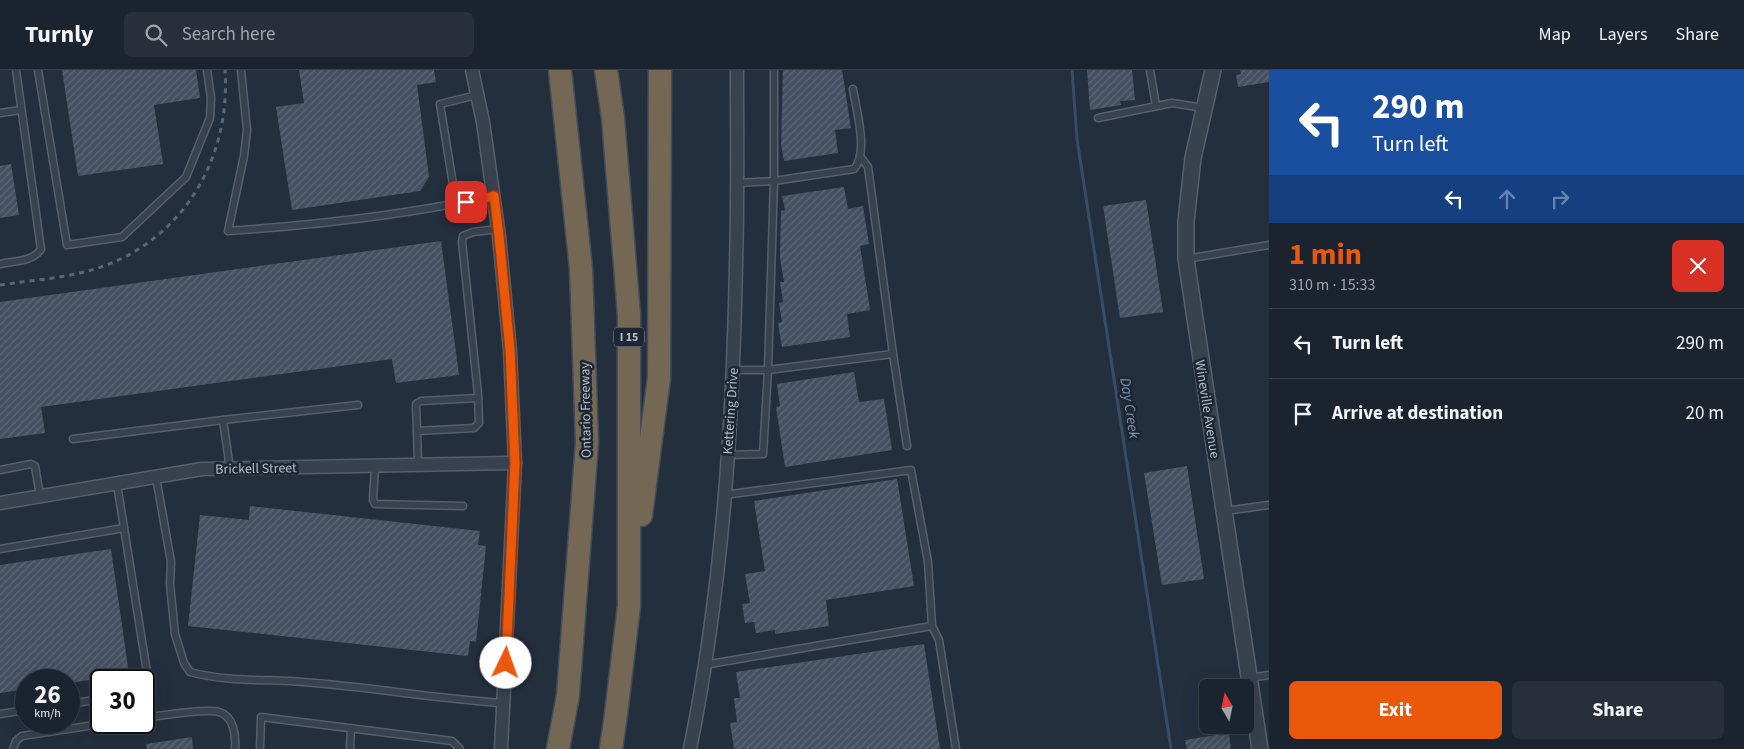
<!DOCTYPE html>
<meta charset="utf-8">
<style>
body{margin:0;font-family:"Source Sans 3",sans-serif;background:#282f3a;color:#f1f3f6;height:100vh;display:flex;flex-direction:column;font-size:19px;white-space:nowrap}
*{box-sizing:border-box;margin:0}
p{font-size:16px;color:#a0a4aa}
.icon{flex:none;width:28px;height:28px;fill:none;stroke:currentColor;stroke-width:2;stroke-linecap:round;stroke-linejoin:round}
.map{position:relative;flex:1;overflow:hidden}
.drawer{display:flex;flex-direction:column;background:#1b232e;width:475px}
.drawer>*{flex:none}
.top-card{background:#1a4fa0;color:#fff;overflow:hidden}
.needle{width:32px;rotate:351deg}
.tools{position:absolute;left:1199px;top:609px;display:grid;gap:10px}
.tools a{display:grid;place-items:center;width:55px;height:55px;border-radius:8px;background:#1b232e;box-shadow:0 5px 20px #0002,0 0 0 1px #39404a;font-size:25px}
.speed{position:absolute;left:15px;top:599px;display:flex;gap:10px;font-size:25px;font-weight:700;text-align:center}
.speed>*{display:grid;place-content:center;width:65px;height:65px;border-radius:50%;background:#1b232e;box-shadow:0 5px 20px #0002,0 0 0 1px #39404a;line-height:1}
.speed small{font-size:12px;font-weight:400}
.speed .limit{border:2px solid #111;border-radius:8px;background:#fff;color:#111}
.pin{position:absolute;display:grid;place-items:center;width:42px;height:42px;color:#fff;margin:-21px;border-radius:10px;box-shadow:0 2px 8px #0006}
.me{position:absolute;width:55px;margin:-28px;rotate:3deg;stroke-linejoin:round;filter:drop-shadow(0 0 4px #0008)}
.turn{display:flex;align-items:center;gap:18px;height:105px;padding:0 20px;font-size:22px}
.turn .icon{width:65px;height:65px;stroke-width:2.5}
.turn b{display:block;font-size:35px;line-height:42px}
.lanes{display:flex;align-items:center;height:48px;padding:0 20px;background:#0003;justify-content:center;gap:25px;direction:ltr}
.lanes .off{opacity:.35}
.round{display:grid;place-items:center;flex:none;width:52px;height:52px;border-radius:8px;background:#282f3a}
.headline{display:flex;align-items:center;justify-content:space-between;height:85px;padding:0 20px}
h1{font-size:30px;font-weight:700;line-height:38px;color:#ea580c}
.cta{display:flex;gap:10px;margin-top:auto;padding:10px 20px}
.cta a{flex:1;height:58px;border-radius:8px;background:#ea580c;color:#fff;font-size:20px;font-weight:700;line-height:58px;text-align:center}
.cta a+a{background:#282f3a;color:#f1f3f6}
ul{padding:0;list-style:none}
li{display:flex;align-items:center;gap:15px;height:70px;padding:0 20px;border-top:1px solid #39404a}
li div{flex:1}
li b{display:block;font-size:19px}
li em{font-style:normal}
header{display:flex;align-items:center;gap:30px;box-sizing:border-box;height:70px;padding:0 25px;background:#1b232e;border-bottom:1px solid #39404a}
header strong{font-size:24px}
nav{display:flex;gap:28px;margin-inline-start:auto;font-size:18px}
.search{width:350px;height:45px;background:#282f3a;display:flex;align-items:center;gap:12px;box-sizing:border-box;padding:0 18px;border-radius:8px;color:#a0a4aa;font-size:19px}
main{display:flex;flex:1;min-height:0}
.map>svg:first-child{display:block}
.lines{fill:none;stroke-linecap:round;stroke-linejoin:round}
.stream{stroke:#394c67;stroke-width:3}
.building{fill:url(#building-hatch)}
.service-casing{stroke:#565f6c;stroke-width:9}
.minor-casing{stroke:#565f6c;stroke-width:15}
.tertiary-casing{stroke:#565f6c;stroke-width:18}
.motorway-casing{stroke:#434c59;stroke-width:25}
.service{stroke:#38414e;stroke-width:6}
.minor{stroke:#38414e;stroke-width:12}
.tertiary{stroke:#38414e;stroke-width:15}
.motorway{stroke:#746855;stroke-width:22}
.rail{stroke:#5a6575;stroke-width:3;stroke-dasharray:5 5;stroke-linecap:butt}
.route-casing{stroke:#983908;stroke-width:12}
.route{stroke:#ea580c;stroke-width:9}
.labels{text-anchor:middle;stroke-width:5;stroke-linejoin:round;paint-order:stroke}
.shield{fill:#1d2633;stroke:#878f9c;stroke-width:1}
.shield-label{font-size:12px;font-weight:bold;fill:#b4bcc9}
.street-label{font-size:14px;fill:#b4bcc9;stroke:#1d2633}
.water-label{font-size:15px;font-style:italic;fill:#7c92b1;stroke:#1d2633}
</style>
<header>
<strong>Turnly</strong>
<div class="search"><svg class="icon" aria-label="search" viewBox="0 0 24 24"><circle cx="10" cy="10" r="6"/><path d="M15 15l6 6"/></svg>Search here</div>
<nav><a>Map</a><a>Layers</a><a>Share</a></nav>
</header>
<main>
<div class="map">
<svg width="1269" height="679" viewBox="0 0 1269 679">
<defs>
<pattern id="building-hatch" width="6" height="6" patternUnits="userSpaceOnUse" patternTransform="scale(1.25)"><rect width="6" height="6" fill="#455162"/><path d="M-1 1l2-2M0 6l6-6M5 7l2-2" fill="none" stroke="#5d6877"/></pattern>
</defs>
<rect width="100%" height="100%" fill="#242f3e"/>
<g class="lines">
<!-- stream -->
<path class="stream" d="M1072,0L1077,69L1171,679"/>
</g>
<!-- building -->
<g class="building">
<path d="M62,0H196L200,28L154,35L163,94L78,106Z"/>
<path d="M299,0H434L436,12L417,15L429,107L420,121L292,140L276,37L304,33Z"/>
<path d="M783,0H842L851,58L835,60L838,83L784,91L781,74Z"/>
<path d="M1087,0H1132L1135,30L1120,31L1121,35L1090,40Z"/>
<path d="M1240,0H1269V12L1238,17L1236,5L1241,4Z"/>
<path d="M11,94L19,145L0,148V96Z"/>
<path d="M844,117L848,139L863,136L869,174L860,176L870,240L847,244L850,267L782,277L778,253L782,252L779,233L783,232L780,212H784L780,188L781,141L785,140L782,126Z"/>
<path d="M1146,130L1163,242L1120,248L1103,136Z"/>
<path d="M441,171L459,305L396,313L392,289L41,337L45,363L0,369V232Z"/>
<path d="M854,302L859,332L884,329L892,380L785,397L776,337L780,336L777,314Z"/>
<path d="M1187,396L1204,509L1162,515L1144,403Z"/>
<path d="M897,409L914,516L826,530L829,556L775,564V560L756,563L754,552L745,553L742,534L750,533L745,504L765,501L754,431Z"/>
<path d="M250,436L480,461L478,475L486,476L476,572L470,571L468,586L188,556L200,445L249,450Z"/>
<path d="M111,479L129,604L69,613V610H26V619L0,623V495Z"/>
<path d="M924,574L940,679H734L730,653L737,652L734,628H740L736,602Z"/>
<path d="M1229,663L1231,679H1187L1185,670Z"/>
<path d="M192,667L193,679H147L146,674Z"/>
</g>
<g class="lines">
<defs>
<g id="service">
<path d="M38,0L67,175L122,167L186,107L210,48L211,28L207,0"/>
<path d="M241,0L247,60L244,86L228,161C317,155 406,145 493,126"/>
<path d="M1150,0L1156,36"/>
<path d="M0,43L21,40"/>
<path d="M1098,48L1172,33L1204,38"/>
<path d="M737,113L774,111L854,99C869,83 856,39 853,19"/>
<path d="M456,133L440,34L477,25"/>
<path d="M1186,189L1269,175"/>
<path d="M0,194C13,191 33,192 41,179L16,0"/>
<path d="M893,284L907,376"/>
<path d="M733,300H768L774,111V0"/>
<path d="M417,361L416,334L421,331L478,328"/>
<path d="M73,369L223,350"/>
<path d="M727,385L763,384L768,300L893,284L868,97L860,86"/>
<path d="M418,395L417,361L474,358L479,353L478,324L462,172L463,166L473,162L498,159"/>
<path d="M375,396L373,430L375,434L463,436"/>
<path d="M230,399L223,350L358,335"/>
<path d="M0,400L31,394L35,396L40,426"/>
<path d="M156,407L171,492L170,514L175,564L184,593L190,602C227,612 266,609 303,612C371,617 437,629 504,633"/>
<path d="M117,414L149,615L144,623"/>
<path d="M724,425L911,400L928,492L932,556"/>
<path d="M1225,441L1269,435"/>
<path d="M0,479L124,458"/>
<path d="M704,595L932,556L939,570L956,679"/>
<path d="M1249,608L1269,605"/>
<path d="M69,634L101,629"/>
<path d="M0,644L26,640"/>
<path d="M144,648C160,646 205,638 219,642C234,646 236,666 235,679"/>
<path d="M13,679L16,671L22,666L114,652"/>
<path d="M260,679L261,647L452,671L460,679"/>
<path d="M350,679L351,658"/>
</g>
<g id="minor">
<path d="M472,0L483,52L499,166L510,280L515,393L501,679"/>
<path d="M0,433L202,399L515,393"/>
<path d="M690,679C722,520 733,355 736,193C738,129 737,64 737,0"/>
</g>
<path id="tertiary" d="M1213,0L1193,88L1186,151V189L1260,679"/>
<g id="motorway">
<path d="M606,0L613,48L629,245V536L616,644L611,679"/>
<path d="M641,445L659,308L660,0"/>
<path d="M558,679L568,625L587,372L581,199L560,0"/>
</g>
</defs>
<!-- service casing -->
<use href="#service" class="service-casing"/>
<!-- minor casing -->
<use href="#minor" class="minor-casing"/>
<!-- tertiary casing -->
<use href="#tertiary" class="tertiary-casing"/>
<!-- motorway casing -->
<use href="#motorway" class="motorway-casing"/>
<!-- service -->
<use href="#service" class="service"/>
<!-- minor -->
<use href="#minor" class="minor"/>
<!-- tertiary -->
<use href="#tertiary" class="tertiary"/>
<!-- motorway -->
<use href="#motorway" class="motorway"/>
<!-- rail -->
<path class="rail" d="M0,215C33,210 69,208 101,197C185,168 231,86 225,0"/>
</g>
<g class="lines">
<defs>
<path id="route" d="M466,132L494,126L499,166L510,280L515,393L506,593"/>
</defs>
<!-- route casing -->
<use href="#route" class="route-casing"/>
<!-- route -->
<use href="#route" class="route"/>
</g>
<g class="labels">
<!-- shield labels -->
<rect class="shield" x="614" y="257.5" width="30" height="19" rx="4"/>
<g class="shield-label">
<text x="629" y="271">I 15</text>
</g>
<!-- street labels -->
<g class="street-label">
<text transform="translate(1208 339) rotate(81)" y="5">Wineville Avenue</text>
<text transform="translate(585 340) rotate(-91)" y="5">Ontario Freeway</text>
<text transform="translate(730 341) rotate(-86)" y="5">Kettering Drive</text>
<text transform="translate(256 398) rotate(-1)" y="5">Brickell Street</text>
</g>
<!-- water labels -->
<g class="water-label">
<text transform="translate(1130 338) rotate(81)" y="5">Day Creek</text>
</g>
</g>
</svg>
<div class="tools">
<a><svg class="needle" viewBox="-14 -14 28 28"><path d="M0-13l5 13h-10z" fill="#e53935"/><path d="M0 13l5-13h-10z" fill="#a0a4aa"/></svg></a>
</div>
<div class="speed"><div>26<small>km/h</small></div><div class="limit">30</div></div>
<div class="pin" style="left:466px;top:132px;background:#d93025"><svg class="icon" aria-label="arrive" viewBox="0 0 24 24"><path d="M6 21V4h12l-3 4 3 4H6"/></svg></div>
<svg class="me" style="left:506px;top:593px" viewBox="-20 -20 40 40"><circle r="19" fill="#fff"/><path d="M0-13L10 11 0 6-10 11z" fill="#ea580c"/></svg>
</div>
<section class="drawer">
<div class="top-card">
<div class="turn"><svg class="icon" aria-label="left" viewBox="0 0 24 24"><path d="M17 20v-9H6M10 6l-5 5 5 5"/></svg><div><b>290 m</b>Turn left</div></div>
<div class="lanes"><svg class="icon" aria-label="left" viewBox="0 0 24 24"><path d="M17 20v-9H6M10 6l-5 5 5 5"/></svg><svg class="icon off" aria-label="ahead" viewBox="0 0 24 24"><path d="M12 20V5M6 11l6-6 6 6"/></svg><svg class="icon off" aria-label="right" viewBox="0 0 24 24"><path d="M7 20v-9h11M14 6l5 5-5 5"/></svg></div>
</div>
<div class="headline"><div><h1>1 min</h1><p>310 m · 15:33</p></div><a class="round" style="background:#d93025;color:#fff"><svg class="icon" aria-label="close" viewBox="0 0 24 24"><path d="M6 6l12 12M18 6L6 18"/></svg></a></div>
<ul>
<li><svg class="icon" aria-label="left" viewBox="0 0 24 24"><path d="M17 20v-9H6M10 6l-5 5 5 5"/></svg><div><b>Turn left</b></div><em>290 m</em></li>
<li><svg class="icon" aria-label="arrive" viewBox="0 0 24 24"><path d="M6 21V4h12l-3 4 3 4H6"/></svg><div><b>Arrive at destination</b></div><em>20 m</em></li>
</ul>
<div class="cta"><a>Exit</a><a>Share</a></div>
</section>
</main>
